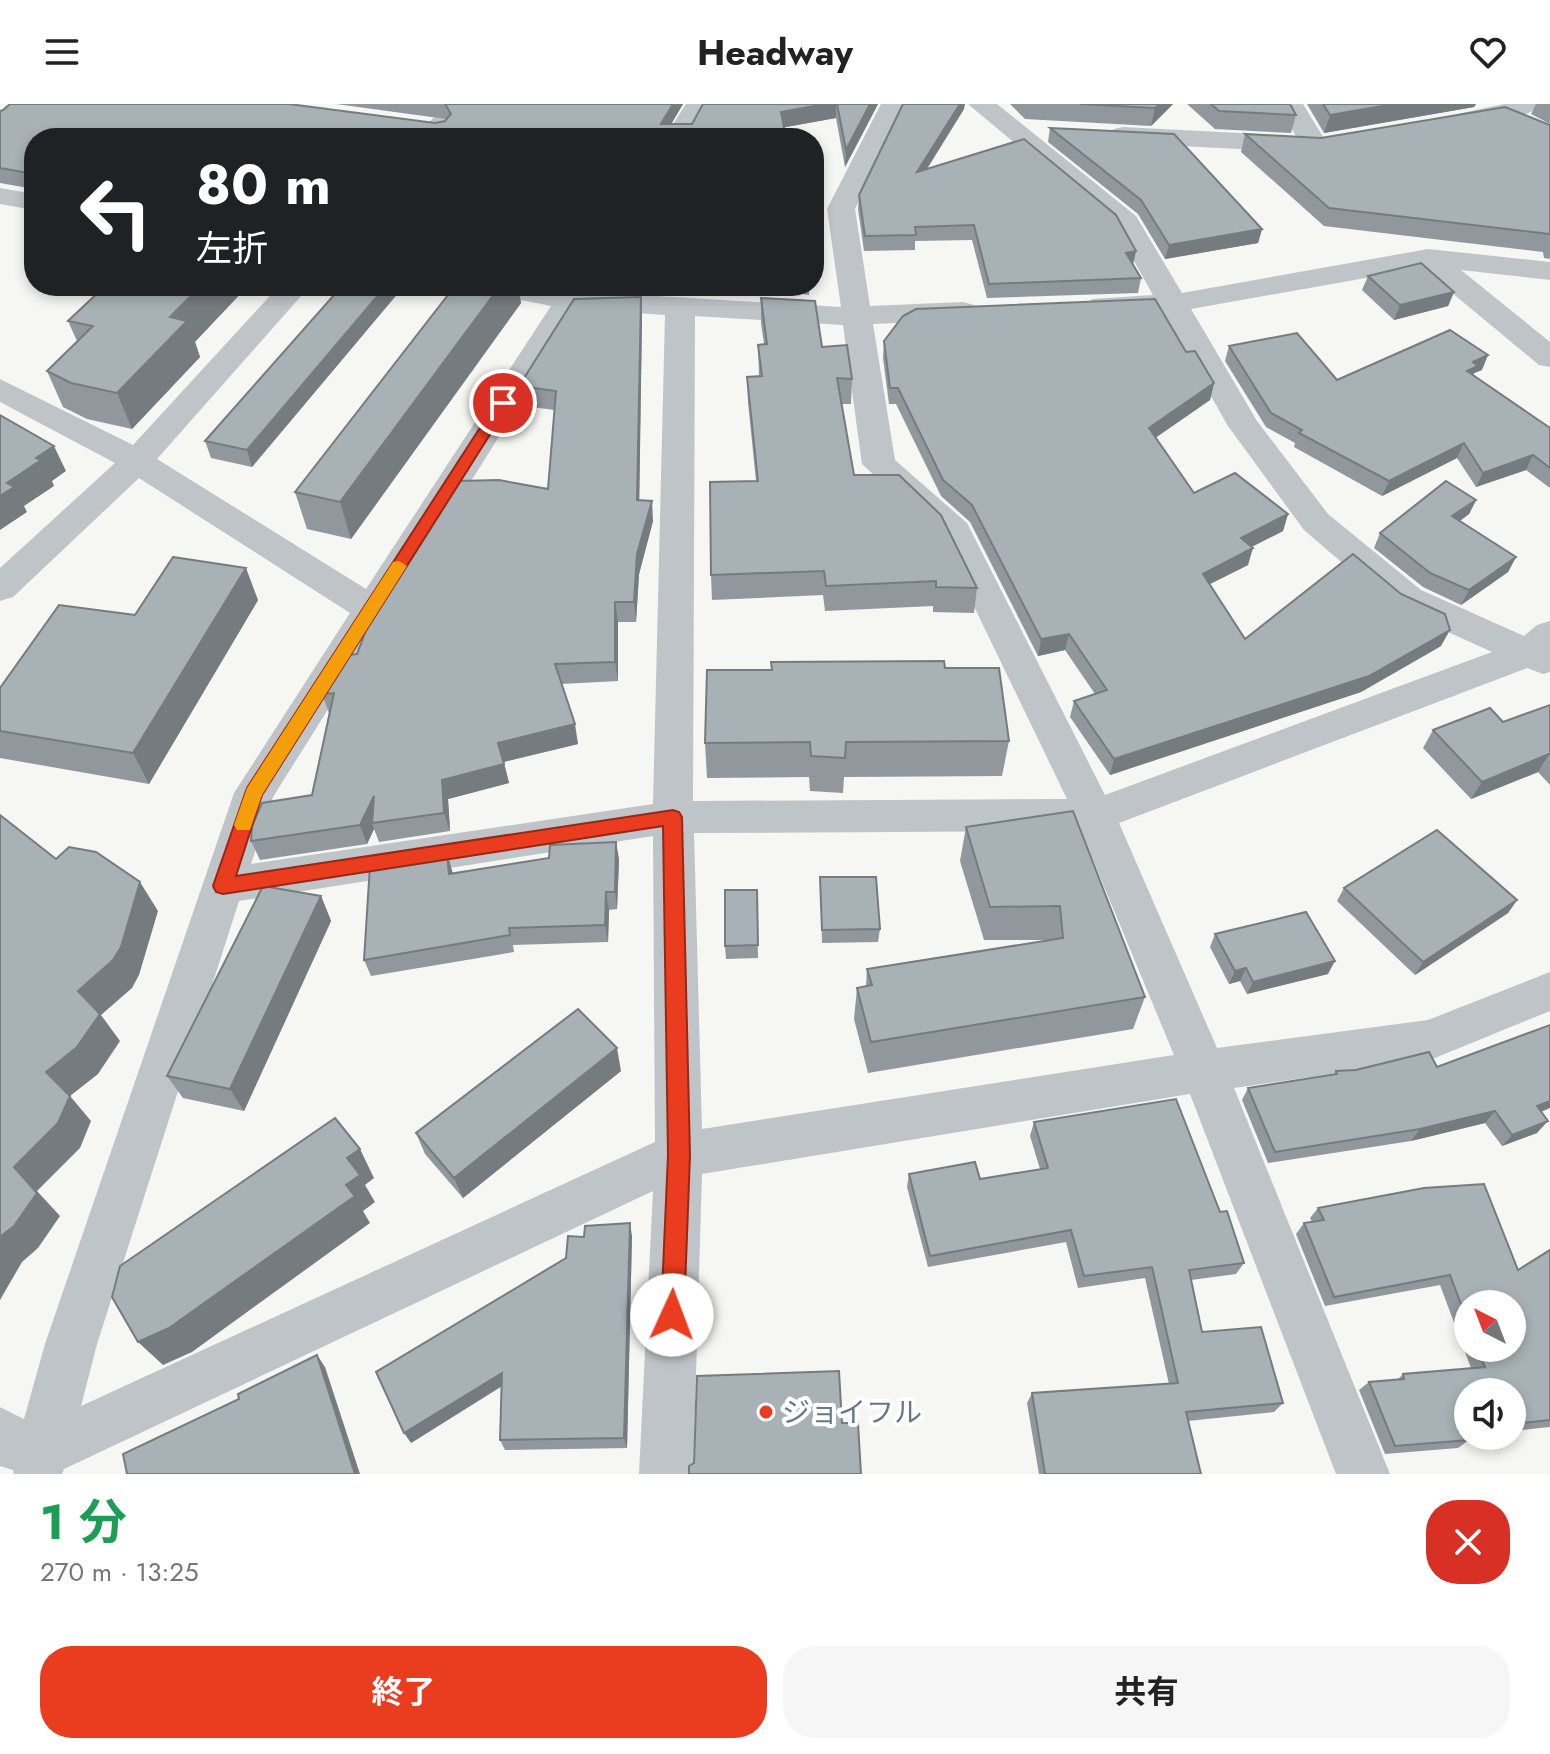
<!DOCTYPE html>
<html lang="ja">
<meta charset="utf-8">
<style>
body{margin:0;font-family:Jost,"Noto Sans JP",sans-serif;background:#f6f6f6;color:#222;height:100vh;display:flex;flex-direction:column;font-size:30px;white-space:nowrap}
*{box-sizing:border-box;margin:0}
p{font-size:26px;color:#767676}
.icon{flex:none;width:44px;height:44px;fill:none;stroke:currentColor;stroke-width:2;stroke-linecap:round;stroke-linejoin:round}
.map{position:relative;height:1370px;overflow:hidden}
.details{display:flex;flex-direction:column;background:#fff;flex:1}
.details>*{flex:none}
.top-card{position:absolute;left:24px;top:24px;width:800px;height:168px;border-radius:32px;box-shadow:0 4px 12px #0003;background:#202124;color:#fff;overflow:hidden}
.needle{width:52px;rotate:318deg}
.fabs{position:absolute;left:1454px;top:1186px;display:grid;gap:16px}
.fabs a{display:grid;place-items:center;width:72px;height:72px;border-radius:50%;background:#fff;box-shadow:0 4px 12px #0003;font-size:40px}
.pin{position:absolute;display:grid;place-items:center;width:68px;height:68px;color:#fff;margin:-34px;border:4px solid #fff;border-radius:50%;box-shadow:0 2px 8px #0007}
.me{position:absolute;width:88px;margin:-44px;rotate:2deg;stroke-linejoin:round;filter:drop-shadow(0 0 6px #0008)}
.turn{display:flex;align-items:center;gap:28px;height:168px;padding:0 40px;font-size:36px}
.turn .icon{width:104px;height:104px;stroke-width:2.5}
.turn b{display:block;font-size:56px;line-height:68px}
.round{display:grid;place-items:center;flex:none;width:84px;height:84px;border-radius:32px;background:#f6f6f6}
.overview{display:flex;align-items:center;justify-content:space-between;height:136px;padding:0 40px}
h1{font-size:48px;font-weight:700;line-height:60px;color:#1e9e55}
.action{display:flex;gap:16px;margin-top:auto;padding:16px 40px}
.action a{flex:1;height:92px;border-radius:32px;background:#ea3c1f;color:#fff;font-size:32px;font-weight:700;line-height:92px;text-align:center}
.action a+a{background:#f6f6f6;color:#222}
header{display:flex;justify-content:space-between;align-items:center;height:104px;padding:0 40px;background:#fff;font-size:36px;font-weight:700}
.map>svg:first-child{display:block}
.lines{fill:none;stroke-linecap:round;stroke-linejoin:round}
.minor{fill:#bec4c7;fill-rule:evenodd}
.wall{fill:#90989d;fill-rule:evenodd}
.shaded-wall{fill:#757c7f}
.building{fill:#a7b1b6;stroke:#757c7f;stroke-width:2}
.route{fill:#ea3c1f;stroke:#982714;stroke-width:2}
.slow{fill:#f59e0b}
.poi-dot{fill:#ea3c1f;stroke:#fff;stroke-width:3}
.labels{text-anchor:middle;stroke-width:8;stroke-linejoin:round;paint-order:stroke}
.near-poi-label{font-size:28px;fill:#647985;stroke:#fff;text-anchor:start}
</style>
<header><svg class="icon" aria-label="menu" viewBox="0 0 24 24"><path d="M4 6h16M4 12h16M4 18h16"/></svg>Headway<svg class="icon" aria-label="heart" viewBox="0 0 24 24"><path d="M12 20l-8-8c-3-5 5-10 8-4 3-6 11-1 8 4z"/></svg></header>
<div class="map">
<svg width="1550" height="1370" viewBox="0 0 1550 1370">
<rect width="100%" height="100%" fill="#f6f6f2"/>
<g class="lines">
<!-- minor -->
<g class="minor">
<path d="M445,0H472L443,34H416Z"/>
<path d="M686,0H712L690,34H664Z"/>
<path d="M881,0H907L855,105L870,202L963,198L974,201L978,207L974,213L963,216L873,220L895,356L967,419L1105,691L1492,548L1395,504L1304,426L1228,322L1163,208L1103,210L1092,207L1088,201L1092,195L1153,191L1115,123L968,0H997L1136,112L1182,189L1428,145L1550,158V176L1461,166L1550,238V263L1539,261L1422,164L1191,205L1257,317L1328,410L1421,486L1524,532L1537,521L1550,517V568L1543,570L1527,564L1119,719L1217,944L1428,916L1550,868V907L1430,956L1234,984L1390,1370H1336L1190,990L702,1070L693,1370H639L653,1087L64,1365L62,1370H14L13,1366L0,1362V1303L24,1315L45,1240L234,689L350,509L139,374L13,493L0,497V464L115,359L0,298V275L133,341L279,182H310L157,355L366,485L551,202L483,188L478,182H541L562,186L564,182H594L590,188L841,203L827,105ZM579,205L665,211L653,700L251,760L273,693ZM695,212L843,221L862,360L941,434L1067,695L693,697ZM1081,727L1174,951L702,1025L694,729ZM653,732L655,1038L81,1302L97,1240L239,797Z"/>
<path d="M1277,0H1303L1328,41L1324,47L1315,49L1123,39L1114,37L1110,31L1114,25L1123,23L1296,32Z"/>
<path d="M1504,0H1540C1528,17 1467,27 1448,22L1444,17L1448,12Z"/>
<path d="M0,84L34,90V106L0,100Z"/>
</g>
</g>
<!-- wall -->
<g class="wall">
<path d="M336,0H683L671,20H692L703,0H878L845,63L836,14L784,23L34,34V85L0,79V7L435,19L445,17L446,15Z"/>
<path d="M1010,0H1173L1151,22L1025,15Z"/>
<path d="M1187,0H1290L1296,11L1291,29L1215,25Z"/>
<path d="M1307,0H1476L1474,3L1324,29Z"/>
<path d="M1536,0H1550V20L1531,10Z"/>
<path d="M964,5L927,65L1133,160L1141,174L1138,189L987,194L972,136L915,137V146L864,147L858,105L859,91Z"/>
<path d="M1550,21V155L1544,154L1543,148L1324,122L1241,48L1245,30L1321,34Z"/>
<path d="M1050,24L1262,125L1258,139L1165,155L1138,110L1048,38Z"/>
<path d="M1368,172L1454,188L1448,202L1394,216L1362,186Z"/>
<path d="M342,182H404L252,363L211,354L205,337Z"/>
<path d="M455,182H518L521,199L351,435L307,425L295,388Z"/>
<path d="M756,182H809V191Z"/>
<path d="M761,194L822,243L852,275L851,300H841L854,371L977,484L974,509L933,508V502L825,507L823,491L712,496L711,471L756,377L748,298L747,273L759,272L758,241L764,240L761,219Z"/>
<path d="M642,213L639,396L653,417L639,470L636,518H618V577L561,580L578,640L504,658L509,679L448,695L450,727L379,738L374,725L367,740L260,756L251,737L312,691L329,609L322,590L357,550L548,385L555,306L522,302L519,282Z"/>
<path d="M68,217L195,238L200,253L132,325L87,315L63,303L47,267L77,237Z"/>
<path d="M884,237L1186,248L1214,279L1210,296L1155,334L1194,389L1288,410L1283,427L1251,443L1248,461L1210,480L1245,535L1441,542L1361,588L1110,671L1070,613L1074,597L1095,590L1065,546L1038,552L970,418L941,392L896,300H889L883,254Z"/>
<path d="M1229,242L1337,276L1482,266L1474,269L1473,271L1550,324V384L1526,366L1476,383L1457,354L1382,392L1294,343L1295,339L1266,323L1225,257Z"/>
<path d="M1476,396L1469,410L1460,417L1516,453L1508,468L1461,501L1423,483L1374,444L1380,429Z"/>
<path d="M258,496L149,680L0,654V584L135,511Z"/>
<path d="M945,564L1009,637L1002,672L844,673L843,689L810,687L809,673L707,674L705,639Z"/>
<path d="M1550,601V681L1538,668L1471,695L1423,644L1433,626L1503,618Z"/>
<path d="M1073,707L1145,893L1133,925L868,969L854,915L857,884L866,882L867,865L1051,836H984L960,757L966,723Z"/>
<path d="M616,738L619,756L617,805L609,806L608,838L513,841L514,848L371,872L364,856L447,749L453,770L549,754Z"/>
<path d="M820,773L880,825L878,838L822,839Z"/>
<path d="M1344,784L1517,796L1508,809L1415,871L1337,797Z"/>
<path d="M757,786L758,854L726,855L725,842Z"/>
<path d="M321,792L331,817L244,1007L183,994L167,972Z"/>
<path d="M1215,830L1328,870L1247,890L1240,877L1229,880L1210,843Z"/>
<path d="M1437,963L1541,1008L1537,1029L1502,1042L1485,1019L1411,1037L1268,1059L1242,996L1248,984L1334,970L1336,967Z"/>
<path d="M621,967L463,1094L425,1050L416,1029Z"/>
<path d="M1034,1018L1220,1108L1244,1159L1236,1170L1191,1176L1202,1228L1283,1299L1274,1308L1188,1317L1201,1370H1039L1027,1299L1032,1289L1169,1280L1145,1174L1078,1184L1066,1138L928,1163L907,1083L909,1070L980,1075L1040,1065L1030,1032Z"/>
<path d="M1318,1104L1518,1166L1550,1146V1323L1512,1327V1288H1468V1332H1472H1468L1469,1336L1458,1344L1385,1350L1359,1286L1369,1278L1397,1276L1403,1270L1471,1264L1440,1181L1325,1202L1296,1130L1304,1119L1312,1118L1310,1114ZM1468,1200L1512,1244H1468Z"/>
<path d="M632,1132L627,1344L505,1346L500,1336L501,1283L411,1339L584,1133Z"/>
</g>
<!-- shaded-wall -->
<g class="shaded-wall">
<path d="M673,0H683L663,34L661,20Z"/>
<path d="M825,0H836V14L781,24V8Z"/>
<path d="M870,0H878L845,63L846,46Z"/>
<path d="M960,0H965L964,5L916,82L917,68Z"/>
<path d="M1159,0H1173L1151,22L1155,4Z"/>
<path d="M1394,0H1476L1474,3L1324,29L1330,11Z"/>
<path d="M1262,125L1258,139L1165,155L1169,141Z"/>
<path d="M1136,147L1133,161L1126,149Z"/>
<path d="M201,182H248L195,238L200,253L132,325L117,289L170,213Z"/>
<path d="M386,182H404L252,363L247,346Z"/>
<path d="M500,182H518L521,199L351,435L340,398Z"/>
<path d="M1454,188L1448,202L1394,216L1400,201Z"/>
<path d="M641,193L642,213L639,416L637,396Z"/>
<path d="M1488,251L1482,266L1474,269L1471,276L1461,281L1473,258Z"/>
<path d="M1214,279L1210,296L1145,341L1149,324Z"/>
<path d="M1464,339L1457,354L1382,392L1389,377Z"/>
<path d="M54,342L66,367L52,377L54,382L24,402L27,408L0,426V392L7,379L36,354Z"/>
<path d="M1533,351L1526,366L1476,383L1483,369Z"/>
<path d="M1476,396L1469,410L1446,427L1452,412Z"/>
<path d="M652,397L653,417L639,470L636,518L634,498L637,450Z"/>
<path d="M1288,410L1283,427L1236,451L1241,434Z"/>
<path d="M1253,444L1248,461L1198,486L1203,470Z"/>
<path d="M1516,453L1508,468L1461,501L1469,486Z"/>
<path d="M246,464L258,496L149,680L133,649Z"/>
<path d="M615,498L618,518V577L615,558Z"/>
<path d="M1450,526L1441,542L1361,588L1110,671L1114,655Z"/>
<path d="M1069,530L1065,546L1038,552L1041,535Z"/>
<path d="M575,620L578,640L503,658L498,639Z"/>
<path d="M1549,650L1538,668L1471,695L1482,678Z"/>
<path d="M504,660L509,679L448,695L450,727L444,709L442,676Z"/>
<path d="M374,692L372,719L374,725L367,740L360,721Z"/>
<path d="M616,738L619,756L617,805L615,788Z"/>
<path d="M447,749L452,767L454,787L449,770Z"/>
<path d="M140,778L158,807L139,871L132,884L101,911L120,937L98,970L70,992L91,1017L80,1044L37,1087L60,1112L38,1144L22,1158L0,1196V1133L14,1063L46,968L78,887Z"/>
<path d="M606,788L609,806L608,838L605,821Z"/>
<path d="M321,792L331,817L244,1007L230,985Z"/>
<path d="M1517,796L1508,809L1415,871L1423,858Z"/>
<path d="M1335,857L1328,870L1247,890L1253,878Z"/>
<path d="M1246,864L1240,877L1229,880L1235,867Z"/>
<path d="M617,944L621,967L463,1094L454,1074Z"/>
<path d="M1550,997V1004L1527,1014L1537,1002Z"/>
<path d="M1495,1007L1485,1019L1411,1037L1420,1025Z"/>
<path d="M1548,1017L1537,1029L1502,1042L1512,1031Z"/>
<path d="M360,1045L374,1074L365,1081L375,1098L363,1107L370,1119L192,1248L163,1261L138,1238L346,1081L347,1054Z"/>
<path d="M630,1119L632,1132L627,1344L624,1334Z"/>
<path d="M317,1251L325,1263L360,1370H355Z"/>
<path d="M502,1269L506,1279L411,1339L404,1329Z"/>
</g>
<!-- building -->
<g class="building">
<path d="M10,0H289L435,19L445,17L451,10L445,0H673L661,20H692L703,0H825L781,8L786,34H34V70L0,64V7L3,6Z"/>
<path d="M837,0H870L846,46Z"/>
<path d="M903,0H960L917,68L1024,35L1116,111L1136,147L1126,149L1141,174L989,180L974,121L915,123L916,131L865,132L859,91Z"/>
<path d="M1080,0H1159L1155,4Z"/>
<path d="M1211,0H1290L1296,11L1219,7Z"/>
<path d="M1323,0H1394L1330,11Z"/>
<path d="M1505,3L1550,21V130L1329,104L1245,30L1321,34Z"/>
<path d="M1050,24L1174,30L1262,125L1169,141L1141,96Z"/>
<path d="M1421,159L1454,188L1400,201L1368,172Z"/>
<path d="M105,182H201L170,213L187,217L117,289L71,279L47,267L93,222L68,217Z"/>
<path d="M342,182H386L247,346L205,337Z"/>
<path d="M455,182H500L340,398L295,388Z"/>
<path d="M641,193L637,396L652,397L637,450L634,498H615V558L555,560L575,620L498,639L504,660L442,676L444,709L372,719L374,692L360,721L251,737L252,722L262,699L312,691L334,589L322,590L347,551L357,550L371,513L458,377L499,376L548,385L556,287L519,282L574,195Z"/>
<path d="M761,194L815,197L822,243L847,241L852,275L837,274L854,371H899L941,411L977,484L936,483V477L826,482L824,467L711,471L710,378L758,377L747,273L762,272L758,241L767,240Z"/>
<path d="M1155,195L1186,248L1195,247L1214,279L1149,324L1194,389L1235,369L1288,410L1241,434L1253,444L1203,470L1245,535L1353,450L1401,490L1445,510L1450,526L1369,572L1114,655L1074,597L1107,586L1069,530L1041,535L972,401L943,376L898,284H890L884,237L903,212L916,205Z"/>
<path d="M1450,226L1488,251L1473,258L1478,262L1467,267L1550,324V364L1533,351L1483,369L1464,339L1389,377L1299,329L1302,326L1271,309L1229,242L1297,229L1337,276Z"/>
<path d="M0,311L54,342L36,354L41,356L7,379L14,383L0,392Z"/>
<path d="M1446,377L1476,396L1452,412L1516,453L1469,486L1430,469L1380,429Z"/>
<path d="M173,453L246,464L133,649L0,627V584L59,501L135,511Z"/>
<path d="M944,557L945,564H999L1009,637L846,638L845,654L811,652L810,638L705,639L707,566H772L771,558Z"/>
<path d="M1550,601V651L1549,650L1482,678L1433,626L1490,604L1503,618Z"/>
<path d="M1073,707L1145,893L871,938L857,884L872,881L867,865L1063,834L1060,802L990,803L966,723Z"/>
<path d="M0,711L56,755L69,743L96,748L140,778L121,843L113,856L78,887L100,910L77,943L46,968L70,992L58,1019L14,1063L37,1089L14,1122L0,1133Z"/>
<path d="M1437,726L1517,796L1423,858L1344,784Z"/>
<path d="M616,738L615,788H606L605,821L509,824L510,831L364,856L370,761L447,749L449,770L549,754L550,741Z"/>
<path d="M820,773H876L880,825L822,826Z"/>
<path d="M263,782L321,792L230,985L167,972Z"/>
<path d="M725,786H757L758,841L725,842Z"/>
<path d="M1306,808L1335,857L1253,878L1246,864L1235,867L1215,830Z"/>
<path d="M578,905L617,944L454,1074L416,1029Z"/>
<path d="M1550,921V997L1537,1002L1548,1017L1512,1031L1495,1007L1420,1025L1275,1048L1248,984L1337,970L1336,967L1356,966L1429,948L1437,963Z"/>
<path d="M1176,995L1220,1108L1227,1107L1244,1159L1189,1166L1202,1228L1261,1223L1283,1299L1186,1308L1201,1370H1045L1032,1289L1178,1279L1152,1163L1084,1172L1071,1126L930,1152L909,1070L975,1058L980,1075L1048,1064L1034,1018Z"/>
<path d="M335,1014L360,1045L347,1054L360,1071L346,1081L355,1092L169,1224L138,1238L112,1193L120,1162Z"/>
<path d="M1484,1080L1518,1166L1550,1146V1316L1512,1320V1288H1468V1325L1466,1326L1469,1336L1395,1342L1369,1278L1404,1275L1403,1270L1485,1263L1477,1244H1512V1200H1468V1219L1450,1171L1334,1193L1304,1119L1324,1116L1318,1104L1424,1084Z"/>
<path d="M630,1119L624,1334L500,1336L502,1269L404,1329L376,1268L566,1154L568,1132L584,1133L585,1122Z"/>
<path d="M317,1251L355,1370H127L123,1350L239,1295L238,1290Z"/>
<path d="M839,1267L842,1319H858L861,1370H689V1362L694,1359L697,1272Z"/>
</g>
<!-- route -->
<path class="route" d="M503,295L510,299L262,691L236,772L673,706L679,708L682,713L690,1051L684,1211L681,1219L672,1222L664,1219L661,1211L668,1051L663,722L223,790L216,788L213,782L247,684L496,299Z"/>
<!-- slow -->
<path class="slow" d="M399,457L407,462L262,691L250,726H237L234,721L247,684L393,458Z"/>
<!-- markers -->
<circle class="poi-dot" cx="766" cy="1308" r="8"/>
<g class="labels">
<!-- near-poi labels -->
<g class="near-poi-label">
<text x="782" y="1318">ジョイフル</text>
</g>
</g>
</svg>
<div class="fabs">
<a><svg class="needle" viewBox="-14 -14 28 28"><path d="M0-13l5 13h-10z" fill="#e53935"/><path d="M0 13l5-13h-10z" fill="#767676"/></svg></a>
<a><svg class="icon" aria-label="sound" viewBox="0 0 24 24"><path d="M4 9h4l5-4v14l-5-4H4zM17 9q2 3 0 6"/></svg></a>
</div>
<div class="pin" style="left:503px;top:299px;background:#d93025"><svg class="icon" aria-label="arrive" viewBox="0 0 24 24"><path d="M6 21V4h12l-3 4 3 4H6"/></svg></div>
<svg class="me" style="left:672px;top:1211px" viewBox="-20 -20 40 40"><circle r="19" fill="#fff"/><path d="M0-13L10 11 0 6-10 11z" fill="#ea3c1f"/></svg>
<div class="top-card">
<div class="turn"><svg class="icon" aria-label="left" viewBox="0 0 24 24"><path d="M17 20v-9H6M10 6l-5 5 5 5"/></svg><div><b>80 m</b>左折</div></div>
</div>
</div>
<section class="details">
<div class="overview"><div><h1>1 分</h1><p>270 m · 13:25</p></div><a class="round" style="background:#d93025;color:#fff"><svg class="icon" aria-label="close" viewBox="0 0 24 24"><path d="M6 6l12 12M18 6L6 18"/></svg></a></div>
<div class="action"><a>終了</a><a>共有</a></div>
</section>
